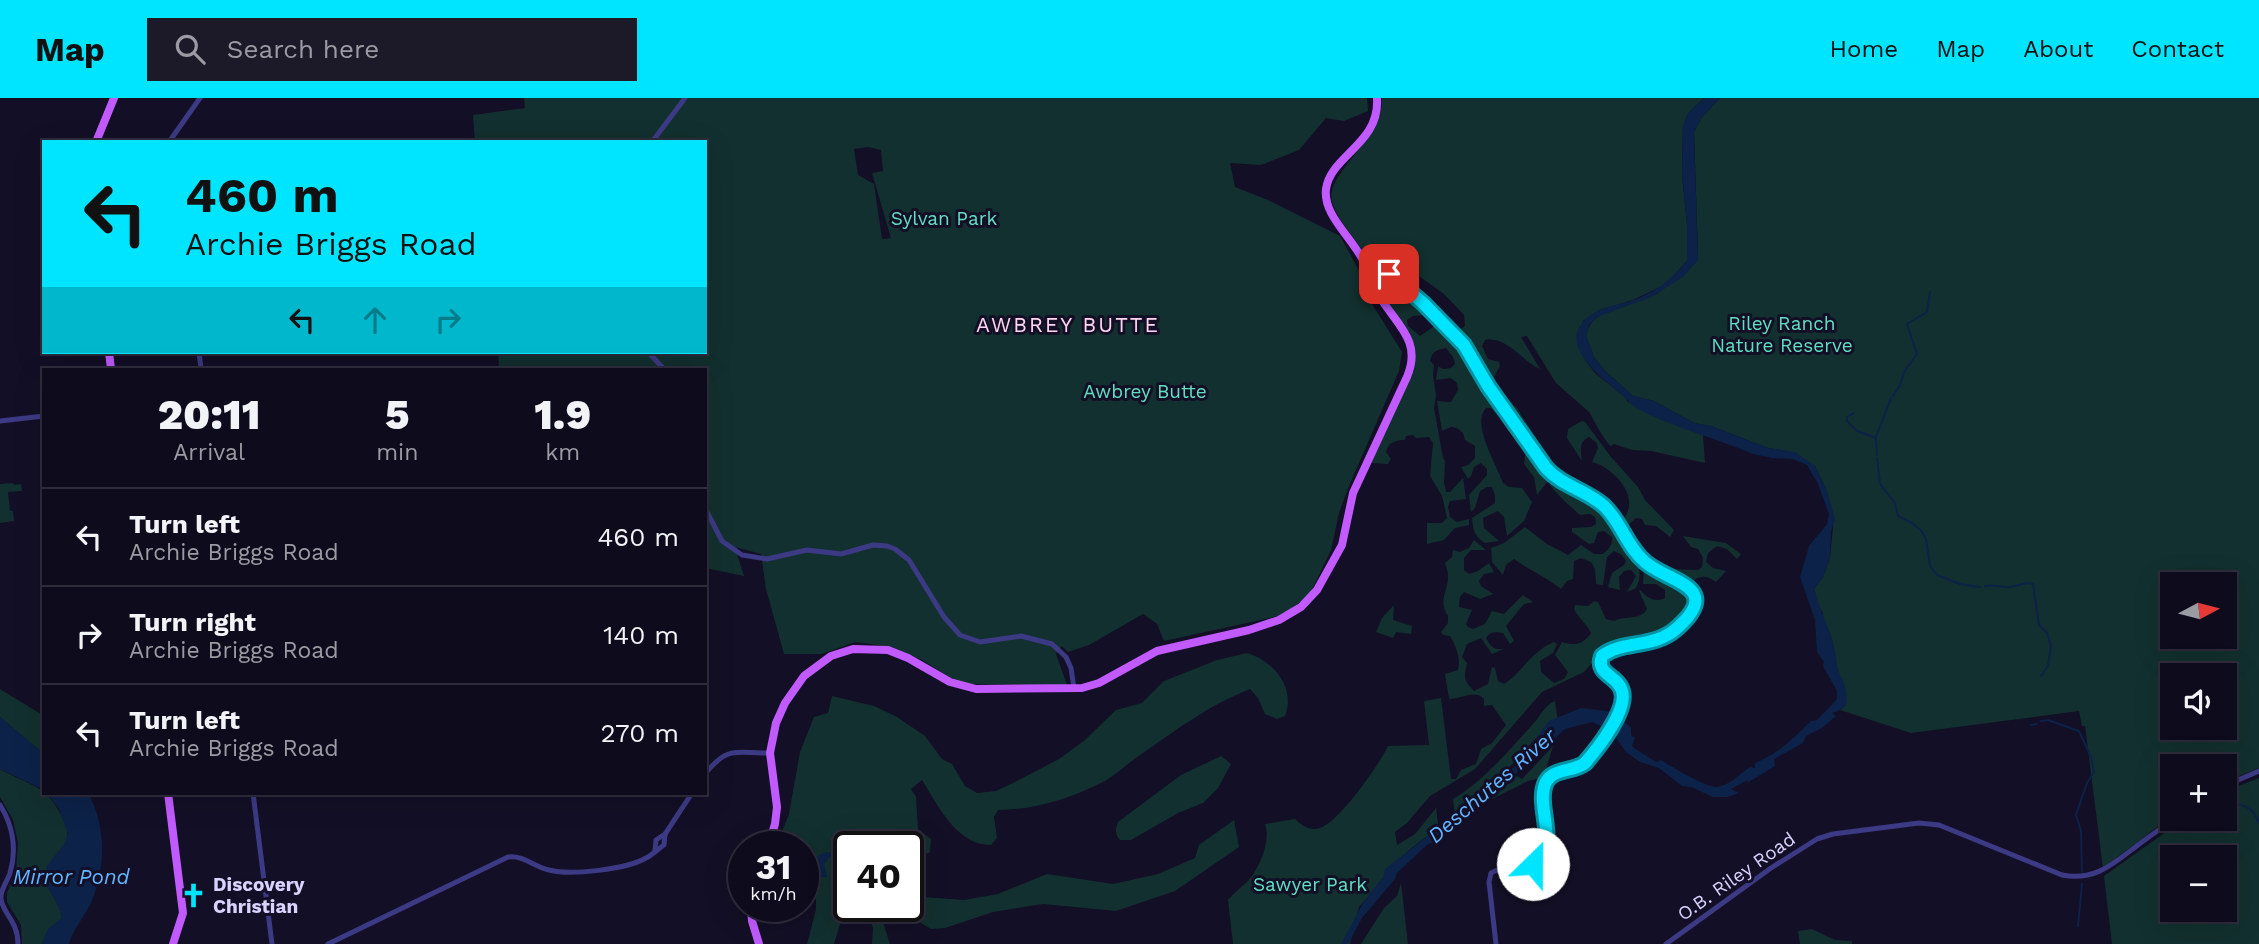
<!DOCTYPE html>
<meta charset="utf-8">
<style>
body{margin:0;font-family:"Work Sans",sans-serif;background:#1c1929;color:#f1f3f6;height:100vh;display:flex;flex-direction:column;font-size:26px;white-space:nowrap}
*{box-sizing:border-box;margin:0}
p{font-size:23px;color:#9b9ba3}
.icon{flex:none;width:38px;height:38px;fill:none;stroke:currentColor;stroke-width:2;stroke-linecap:round;stroke-linejoin:round}
.map{position:relative;flex:1;overflow:hidden}
.side{position:absolute;left:42px;top:270px;width:665px;height:427px;display:flex;flex-direction:column;background:#0e0b1c;border-radius:0px;box-shadow:0 7px 28px #0002,0 0 0 2px #2e2b3b}
.side>*{flex:none}
.top-card{position:absolute;left:42px;top:42px;width:665px;height:214px;border-radius:0px;box-shadow:0 7px 28px #0002,0 0 0 2px #2e2b3b;background:#00e5ff;color:#111;overflow:hidden}
.needle{width:46px;rotate:83deg}
.tools{position:absolute;left:2160px;top:474px;display:grid;gap:14px}
.tools a{display:grid;place-items:center;width:77px;height:77px;border-radius:0px;background:#0e0b1c;box-shadow:0 7px 28px #0002,0 0 0 2px #2e2b3b;font-size:35px}
.speed{position:absolute;left:728px;top:733px;display:flex;gap:14px;font-size:35px;font-weight:700;text-align:center}
.speed>*{display:grid;place-content:center;width:91px;height:91px;border-radius:50%;background:#0e0b1c;box-shadow:0 7px 28px #0002,0 0 0 2px #2e2b3b;line-height:1}
.speed small{font-size:18px;font-weight:400}
.speed .limit{border:4px solid #111;border-radius:10px;background:#fff;color:#111}
.pin{position:absolute;display:grid;place-items:center;width:60px;height:60px;color:#fff;margin:-30px;border-radius:14px;box-shadow:0 4px 10px #0006}
.me{position:absolute;width:77px;margin:-38px;rotate:23deg;stroke-linejoin:round;filter:drop-shadow(0 0 5px #0008)}
.turn{display:flex;align-items:center;gap:24px;height:147px;padding:0 28px;font-size:32px}
.turn .icon{width:91px;height:91px;stroke-width:2.5}
.turn b{display:block;font-size:49px;line-height:60px}
.lanes{display:flex;align-items:center;height:66px;padding:0 28px;background:#0003;justify-content:center;gap:35px;direction:ltr}
.lanes .off{opacity:.35}
.eta{display:flex;justify-content:space-evenly;align-items:center;height:119px;text-align:center}
.eta b{font-size:42px;font-weight:800;line-height:49px}
ul{padding:0;list-style:none}
li{display:flex;align-items:center;gap:21px;height:98px;padding:0 28px;border-top:2px solid #2e2b3b}
li div{flex:1}
li b{display:block;font-size:26px}
li em{font-style:normal}
header{display:flex;align-items:center;gap:42px;box-sizing:border-box;height:98px;padding:0 35px;background:#00e5ff;color:#111}
header strong{font-size:33px}
nav{display:flex;gap:38px;margin-inline-start:auto;font-size:24px}
.search{width:490px;height:63px;background:#1c1929;display:flex;align-items:center;gap:18px;box-sizing:border-box;padding:0 24px;border-radius:0px;color:#9b9ba3;font-size:26px}
.map>svg:first-child{display:block}
.green{fill:#12302f;fill-rule:evenodd}
.water{fill:#0c2248}
.lines{fill:none;stroke-linecap:round;stroke-linejoin:round}
.stream{stroke:#0c2248;stroke-width:2}
.minor{stroke:#3d3a85;stroke-width:5}
.major{stroke:#c25bff;stroke-width:8}
.route-casing{stroke:#0095a6;stroke-width:18}
.route{stroke:#00e5ff;stroke-width:12}
.labels{text-anchor:middle;stroke-width:6;stroke-linejoin:round;paint-order:stroke}
.park-label{font-size:19px;fill:#5fe0c0;stroke:#130f26}
.street-label{font-size:19px;fill:#d9d4ff;stroke:#130f26}
.poi-label{font-size:19px;font-weight:bold;fill:#d9d4ff;stroke:#130f26;text-anchor:start}
.neighbourhood-label{font-size:21px;letter-spacing:2px;fill:#ffd6f0;stroke:#130f26}
.water-label{font-size:21px;font-style:italic;fill:#62b6ff;stroke:#130f26}
</style>
<header>
<strong>Map</strong>
<div class="search"><svg class="icon" aria-label="search" viewBox="0 0 24 24"><circle cx="10" cy="10" r="6"/><path d="M15 15l6 6"/></svg>Search here</div>
<nav><a>Home</a><a>Map</a><a>About</a><a>Contact</a></nav>
</header>
<div class="map">
<svg width="2259" height="846" viewBox="0 0 2259 846">
<rect width="100%" height="100%" fill="#130f26"/>
<!-- green -->
<g class="green">
<path d="M524,0H1367L1368,13L1344,23L1326,20L1299,52L1261,67L1230,65L1235,89L1268,102L1340,138L1361,176L1364,193L1402,254L1399,273L1349,388L1339,415L1331,452L1310,496L1283,517L1164,543L1157,526L1143,516L1089,547L1068,554L1062,548L1056,556L1067,587L969,586L956,583L922,562L892,549L855,544L822,556H784L766,491L761,456L735,449L744,478L705,470V271H499L498,254H705V44H475L473,17L525,10ZM868,49L881,52L883,73L872,75L891,140L882,141L874,86L858,77L854,51Z"/>
<path d="M1382,0H1704L1688,15L1683,29L1682,77L1687,126V163L1666,186L1633,202L1599,212L1583,223L1578,248L1586,263L1595,275L1625,299L1628,304L1675,326L1703,337L1705,365L1651,353L1632,352L1614,346L1610,348L1602,337L1589,314L1556,285L1527,238L1521,239L1540,271C1522,263 1507,238 1485,242L1482,248L1488,261L1499,264L1500,268L1494,279L1497,290L1517,310L1555,370L1556,376L1553,373L1486,280L1466,245L1456,234L1465,228L1464,217L1444,196L1409,171L1405,162L1389,147H1370L1368,152L1381,166L1370,164C1360,146 1338,124 1332,104C1324,75 1384,42 1382,0Z"/>
<path d="M1720,0H2259V670L2224,684V668H2172V718L2103,770L2085,628H2082L2079,613L1911,635L1840,612L1846,607C1847,592 1840,582 1837,569C1835,558 1834,546 1830,536C1828,527 1822,524 1823,515L1818,507L1814,491L1823,479L1830,460L1833,429L1827,393L1815,368L1785,353L1768,350L1711,328L1694,325L1654,303L1633,298L1604,272L1594,259L1586,238C1592,206 1635,209 1658,195C1672,185 1686,168 1698,157L1694,34L1702,19ZM2172,486H2224V539H2172ZM2172,578H2224V630H2172Z"/>
<path d="M1374,171L1384,174L1389,179L1380,180L1378,185L1381,193L1397,203L1402,202L1405,196L1404,191L1423,207L1426,217L1413,218L1407,222L1408,228L1420,238L1433,229V217L1459,244L1504,312L1500,317L1496,316L1491,310H1486C1471,326 1496,365 1503,385L1509,389L1522,390L1532,404L1524,423L1507,438L1504,419L1498,413L1483,420L1484,430L1499,443L1485,445C1474,439 1473,431 1472,420L1495,405V397L1492,389H1487L1480,393L1475,410L1471,414L1469,397L1487,377V371L1481,365L1474,369L1471,378L1468,381L1461,369L1468,367L1475,360V348L1465,342L1463,335L1457,330L1451,329L1442,333L1437,303L1451,304L1458,292L1457,285L1451,280L1436,282L1438,268L1443,271L1451,270L1455,266L1453,259L1446,250C1437,252 1432,253 1430,263L1434,267L1433,277L1436,297L1434,310L1443,360L1445,363L1444,385L1446,394H1450L1463,380L1466,401L1450,403L1448,409L1450,419L1457,424L1469,421V427L1455,430L1444,442L1427,446V425H1442L1447,420L1442,398L1430,378L1433,345L1429,339L1416,340L1413,337L1406,338L1405,342C1396,342 1388,344 1386,354L1391,361L1388,366L1371,365L1413,275C1423,234 1383,210 1372,173Z"/>
<path d="M1582,323L1585,324L1611,359L1638,389L1645,402L1674,432L1670,439L1656,428L1645,427L1642,421L1636,420L1625,430L1621,423C1644,402 1614,369 1592,364L1598,350L1597,345L1589,339C1578,344 1581,353 1582,363L1567,340L1568,331Z"/>
<path d="M1525,357H1534L1551,379L1537,397L1534,379L1524,366Z"/>
<path d="M1553,383H1556C1569,389 1584,394 1595,403C1615,420 1651,463 1636,490L1627,494L1636,478L1631,472L1624,473L1619,479L1620,492L1608,489L1612,475L1624,467L1626,463L1622,457L1614,453L1607,459L1603,487L1596,486L1595,471L1591,464L1581,460L1574,463L1573,481L1567,483L1561,491C1546,479 1529,472 1514,461L1506,467L1503,477L1492,464L1491,450L1504,445L1525,429L1547,446L1568,457L1581,447L1594,456H1603C1609,451 1613,447 1612,439L1604,433L1598,434L1594,445L1589,446L1572,434V430L1591,429L1596,426L1595,419L1590,416L1580,417C1569,407 1559,399 1550,387Z"/>
<path d="M13,385L14,387L21,386L22,393L8,394L10,413H13L14,423L0,425V386Z"/>
<path d="M1683,438L1726,445L1741,456L1737,461L1727,451L1717,448L1708,455L1706,464L1713,470L1726,473L1716,484C1706,477 1700,477 1690,485L1663,471L1698,472L1702,469L1703,460L1698,451L1691,449Z"/>
<path d="M1474,442L1486,452H1471L1464,460V472L1469,476L1478,473L1489,465L1494,474L1484,476L1479,483L1481,488L1493,496L1480,501L1464,494L1460,499L1459,509L1472,512L1466,526L1468,529L1473,531L1485,526L1492,513L1504,516L1523,497L1533,504L1524,506L1506,528L1514,543L1510,546L1503,535C1496,534 1490,533 1486,540C1491,549 1493,552 1504,551L1492,556L1481,540L1467,546L1462,559L1467,565C1464,579 1463,582 1474,593L1488,586L1492,569L1495,570L1498,583L1504,586C1523,574 1530,554 1554,544L1557,546L1553,555L1540,563L1541,574L1554,585L1564,581L1568,574L1555,557L1562,544C1574,548 1583,547 1591,535C1587,526 1579,521 1574,511L1575,507L1588,508L1594,503L1598,504L1606,521L1614,523C1625,517 1640,523 1647,511L1639,493L1640,492C1648,500 1654,505 1665,500V492L1656,486H1643L1644,468L1684,488L1692,503L1689,513L1664,537L1650,543L1606,550L1584,574L1542,594L1475,671L1430,698L1407,725L1395,734L1397,747L1415,736L1436,710L1439,733L1426,739L1409,752L1359,809L1350,846H1233L1228,802C1234,795 1241,789 1248,783C1260,769 1271,743 1265,726L1295,721C1302,728 1310,733 1320,730C1339,724 1379,667 1388,648L1429,647L1424,603L1441,600L1451,681H1456L1461,672L1476,666L1481,651L1492,645L1506,627L1492,607L1484,608V601C1475,591 1462,601 1449,601L1445,576L1458,572C1461,561 1456,548 1450,538L1443,537L1441,534L1448,525V518C1437,503 1449,492 1448,477C1448,473 1446,469 1445,465L1452,459L1453,452L1460,454L1469,450Z"/>
<path d="M1394,507L1393,522L1412,528L1411,536L1396,534L1393,540L1376,534L1382,520Z"/>
<path d="M1247,555C1274,563 1296,590 1285,618L1277,621L1265,616L1258,600L1250,591C1209,607 1176,632 1140,657C1127,666 1115,678 1101,685C1069,701 1033,712 998,712L994,719L997,740L991,747C956,747 938,707 922,682L911,691L916,699L918,731L931,741L930,754L920,759L908,761V749H849V789H846L841,823L834,846H807L816,811V789L803,790V749H776L789,716L800,654L814,619L828,615L832,598L874,608L897,619L925,638L942,661L952,666L965,688L977,695L996,693L1013,685L1059,661L1085,642L1116,612L1142,605L1164,583L1217,562Z"/>
<path d="M0,591L44,618V656L0,619Z"/>
<path d="M1555,603L1558,624L1539,637L1489,692L1455,720L1453,701C1486,681 1507,654 1533,626C1541,618 1544,607 1555,603Z"/>
<path d="M1553,648L1545,675L1541,676V680L1528,683L1490,702L1517,678L1522,681L1525,678Z"/>
<path d="M1221,658L1231,666L1218,690L1203,705L1178,715L1131,742H1120C1115,736 1115,732 1118,724L1181,677Z"/>
<path d="M0,671C29,688 47,686 62,719C65,725 69,732 67,740C63,756 47,760 44,782L59,809L62,820L48,832L42,846H22L21,827L7,804V795L16,774L18,745L13,722L0,699Z"/>
<path d="M2259,680V846H2112L2104,778L2184,721H2224V694ZM2172,760H2224V812H2172Z"/>
<path d="M1234,722L1239,749L1175,793L1116,813L1043,806L993,814L945,830L931,831L895,809L908,808V788L924,799L964,802L998,796L1047,776L1113,786L1158,776L1195,760L1199,747Z"/>
<path d="M1401,785L1408,846H1361L1384,810L1397,798Z"/>
<path d="M865,809H878L890,846H872L873,830Z"/>
<path d="M1812,831L1835,842L1852,843V846H1800L1798,833Z"/>
</g>
<!-- water -->
<g class="water">
<path d="M1704,0H1720L1702,19L1694,34L1698,162L1683,179L1651,199L1597,219L1589,227L1586,238L1594,259L1604,272L1633,298L1654,303L1694,325L1711,328L1768,350L1795,354L1815,368L1827,393L1835,421L1831,434L1830,460L1823,479L1814,491C1821,517 1836,541 1837,569C1837,575 1843,579 1844,585C1846,591 1847,600 1846,607L1840,612L1832,615L1836,618L1822,630L1806,638L1803,645L1774,661L1775,668L1747,685L1748,682L1731,691L1739,695L1728,699H1713L1691,689L1682,688L1659,670L1640,664L1626,654L1611,633L1592,624L1565,631L1484,705L1438,738L1434,744L1428,746L1397,775L1395,781L1362,820L1348,846H1341L1363,805L1383,779L1385,771L1505,678L1519,664L1549,623L1581,610L1615,614L1631,630V637L1635,640L1632,648L1634,650L1656,664L1661,662C1672,669 1705,689 1717,689C1729,688 1741,675 1750,669L1755,670V665C1778,656 1795,639 1811,623L1817,622L1837,601V593L1823,568L1824,564L1817,554L1815,522L1800,479L1809,448L1827,426L1829,416L1818,386L1807,367L1793,361L1772,360L1753,356C1716,340 1674,330 1638,311C1631,307 1628,302 1622,297C1607,283 1559,251 1583,224C1595,210 1614,208 1631,203C1653,196 1673,181 1687,163V126L1682,77L1683,29L1688,15Z"/>
<path d="M0,619L44,656V692L0,671Z"/>
<path d="M47,695H88C107,728 106,773 90,807C83,821 73,831 69,846H42L48,831L62,820L59,809L44,782L47,768L64,746L68,736L59,711Z"/>
<path d="M828,754L833,755L824,766L827,779H819L821,774L817,772C812,777 810,783 806,789L803,787C805,773 813,756 828,754Z"/>
</g>
<g class="lines">
<!-- stream -->
<g class="stream">
<path d="M1893,298L1900,287L1904,274L1917,256L1907,226L1927,214L1930,194"/>
<path d="M1854,315L1847,319V323L1857,333L1876,340"/>
<path d="M1876,339L1891,300"/>
<path d="M1876,341L1877,357"/>
<path d="M1877,360L1880,386L1895,405L1898,418L1912,425L1921,432L1926,441L1930,468L1937,477L1960,486L1980,489"/>
<path d="M1985,488C1995,486 2001,490 2009,489C2019,489 2023,483 2033,486L2039,527L2047,535L2051,548L2048,568L2041,578"/>
<path d="M2041,623L2048,622L2079,633L2091,659L2094,674L2087,685L2076,717L2081,733L2082,774"/>
<path d="M2031,627L2037,626"/>
<path d="M2224,705C2241,706 2253,707 2259,725"/>
<path d="M2078,828L2082,786"/>
</g>
<!-- minor -->
<g class="minor">
<path d="M169,44L200,0"/>
<path d="M652,44L685,0"/>
<path d="M1367,169H1377L1384,171L1423,205L1464,247L1488,288L1546,370C1561,387 1583,391 1600,405C1619,421 1626,444 1642,461C1654,473 1671,477 1685,485C1709,508 1677,536 1654,544C1637,550 1616,547 1602,558C1595,577 1618,577 1622,593C1628,612 1598,650 1585,665C1575,673 1559,670 1550,679C1531,697 1560,747 1538,763C1525,774 1505,766 1491,775L1489,784L1496,846"/>
<path d="M199,254L201,271"/>
<path d="M648,254L664,271"/>
<path d="M0,323L44,318"/>
<path d="M705,410L722,443L742,457L767,461L807,452L841,456L873,447L887,448L895,451L909,462L944,519L960,537L980,544L1021,538L1052,546L1066,559L1071,570L1074,590"/>
<path d="M705,676C729,646 737,656 770,655"/>
<path d="M2224,688L2259,673"/>
<path d="M253,695L272,846"/>
<path d="M0,707C13,727 17,752 10,775C7,784 0,792 1,801C3,816 18,823 18,846"/>
<path d="M655,753L656,742L665,736L692,695"/>
<path d="M328,846L508,759C524,757 534,769 549,772C571,778 627,771 646,760C652,757 658,751 664,747L665,736"/>
<path d="M1666,846L1771,770L1817,741L1833,736L1919,725L1939,727L2062,777C2097,784 2116,763 2142,744C2153,736 2164,728 2175,721"/>
</g>
<!-- major -->
<g class="major">
<path d="M96,44L114,0"/>
<path d="M1369,182C1367,149 1322,123 1326,91C1331,57 1380,46 1377,0"/>
<path d="M109,254L111,271"/>
<path d="M168,695L183,815L173,846"/>
<path d="M768,749L775,726L777,709L770,655L776,625L785,605L804,578L831,558L853,551L888,552L908,560L950,584L976,591L1082,590L1099,585L1157,553L1249,532L1279,522L1301,509L1317,492L1342,447L1353,395L1407,279C1421,246 1401,230 1383,204C1378,196 1375,187 1370,180"/>
<path d="M751,808L752,823L759,846"/>
</g>
</g>
<g class="lines">
<defs>
<path id="route" d="M1389,176L1423,205L1464,247L1488,288L1546,370C1562,388 1586,392 1604,408C1621,424 1627,449 1645,464C1669,485 1725,488 1676,531C1653,551 1622,542 1602,558C1595,577 1618,577 1622,593C1628,612 1598,650 1585,665C1574,674 1553,670 1546,684C1534,707 1562,751 1533,766"/>
</defs>
<!-- route casing -->
<use href="#route" class="route-casing"/>
<!-- route -->
<use href="#route" class="route"/>
</g>
<!-- icons -->
<defs>
<symbol id="church-bare" viewBox="-9 -9 18 18"><path d="M-1.2-6h2.4v3.5h3.3v2.4h-3.3V6h-2.4V-.1h-3.3v-2.4h3.3Z" fill="#00e5ff" stroke="#130f26" stroke-width="2.5" paint-order="stroke"/></symbol>
</defs>
<g fill-rule="evenodd">
<use href="#church-bare" x="176" y="780" width="35" height="35"/>
</g>
<g class="labels">
<!-- park labels -->
<g class="park-label">
<text x="944" y="127">Sylvan Park</text>
<text x="1782" y="232">Riley Ranch<tspan x="1782" dy="22">Nature Reserve</tspan></text>
<text x="1145" y="300">Awbrey Butte</text>
<text x="1310" y="793">Sawyer Park</text>
</g>
<!-- street labels -->
<g class="street-label">
<text transform="translate(1736 778) rotate(-35)" y="7">O.B. Riley Road</text>
</g>
<!-- poi labels -->
<g class="poi-label">
<text x="213" y="793">Discovery<tspan x="213" dy="22">Christian</tspan></text>
</g>
<!-- neighbourhood labels -->
<g class="neighbourhood-label">
<text x="1068" y="234">AWBREY BUTTE</text>
</g>
<!-- water labels -->
<g class="water-label">
<text transform="translate(1492 688) rotate(-41)" y="7">Deschutes River</text>
<text x="71" y="786">Mirror Pond</text>
</g>
</g>
</svg>
<div class="tools">
<a><svg class="needle" viewBox="-14 -14 28 28"><path d="M0-13l5 13h-10z" fill="#e53935"/><path d="M0 13l5-13h-10z" fill="#9b9ba3"/></svg></a>
<a><svg class="icon" aria-label="sound" viewBox="0 0 24 24"><path d="M4 9h4l5-4v14l-5-4H4zM17 9q2 3 0 6"/></svg></a>
<a>+</a>
<a>−</a>
</div>
<div class="speed"><div>31<small>km/h</small></div><div class="limit">40</div></div>
<div class="pin" style="left:1389px;top:176px;background:#d93025"><svg class="icon" aria-label="arrive" viewBox="0 0 24 24"><path d="M6 21V4h12l-3 4 3 4H6"/></svg></div>
<svg class="me" style="left:1533px;top:766px" viewBox="-20 -20 40 40"><circle r="19" fill="#fff"/><path d="M0-13L10 11 0 6-10 11z" fill="#00e5ff"/></svg>
<div class="top-card">
<div class="turn"><svg class="icon" aria-label="left" viewBox="0 0 24 24"><path d="M17 20v-9H6M10 6l-5 5 5 5"/></svg><div><b>460 m</b>Archie Briggs Road</div></div>
<div class="lanes"><svg class="icon" aria-label="left" viewBox="0 0 24 24"><path d="M17 20v-9H6M10 6l-5 5 5 5"/></svg><svg class="icon off" aria-label="ahead" viewBox="0 0 24 24"><path d="M12 20V5M6 11l6-6 6 6"/></svg><svg class="icon off" aria-label="right" viewBox="0 0 24 24"><path d="M7 20v-9h11M14 6l5 5-5 5"/></svg></div>
</div>
<section class="side">
<div class="eta">
<div><b>20:11</b><p>Arrival</p></div>
<div><b>5</b><p>min</p></div>
<div><b>1.9</b><p>km</p></div>
</div>
<ul>
<li><svg class="icon" aria-label="left" viewBox="0 0 24 24"><path d="M17 20v-9H6M10 6l-5 5 5 5"/></svg><div><b>Turn left</b><p>Archie Briggs Road</p></div><em>460 m</em></li>
<li><svg class="icon" aria-label="right" viewBox="0 0 24 24"><path d="M7 20v-9h11M14 6l5 5-5 5"/></svg><div><b>Turn right</b><p>Archie Briggs Road</p></div><em>140 m</em></li>
<li><svg class="icon" aria-label="left" viewBox="0 0 24 24"><path d="M17 20v-9H6M10 6l-5 5 5 5"/></svg><div><b>Turn left</b><p>Archie Briggs Road</p></div><em>270 m</em></li>
</ul>
</section>
</div>
